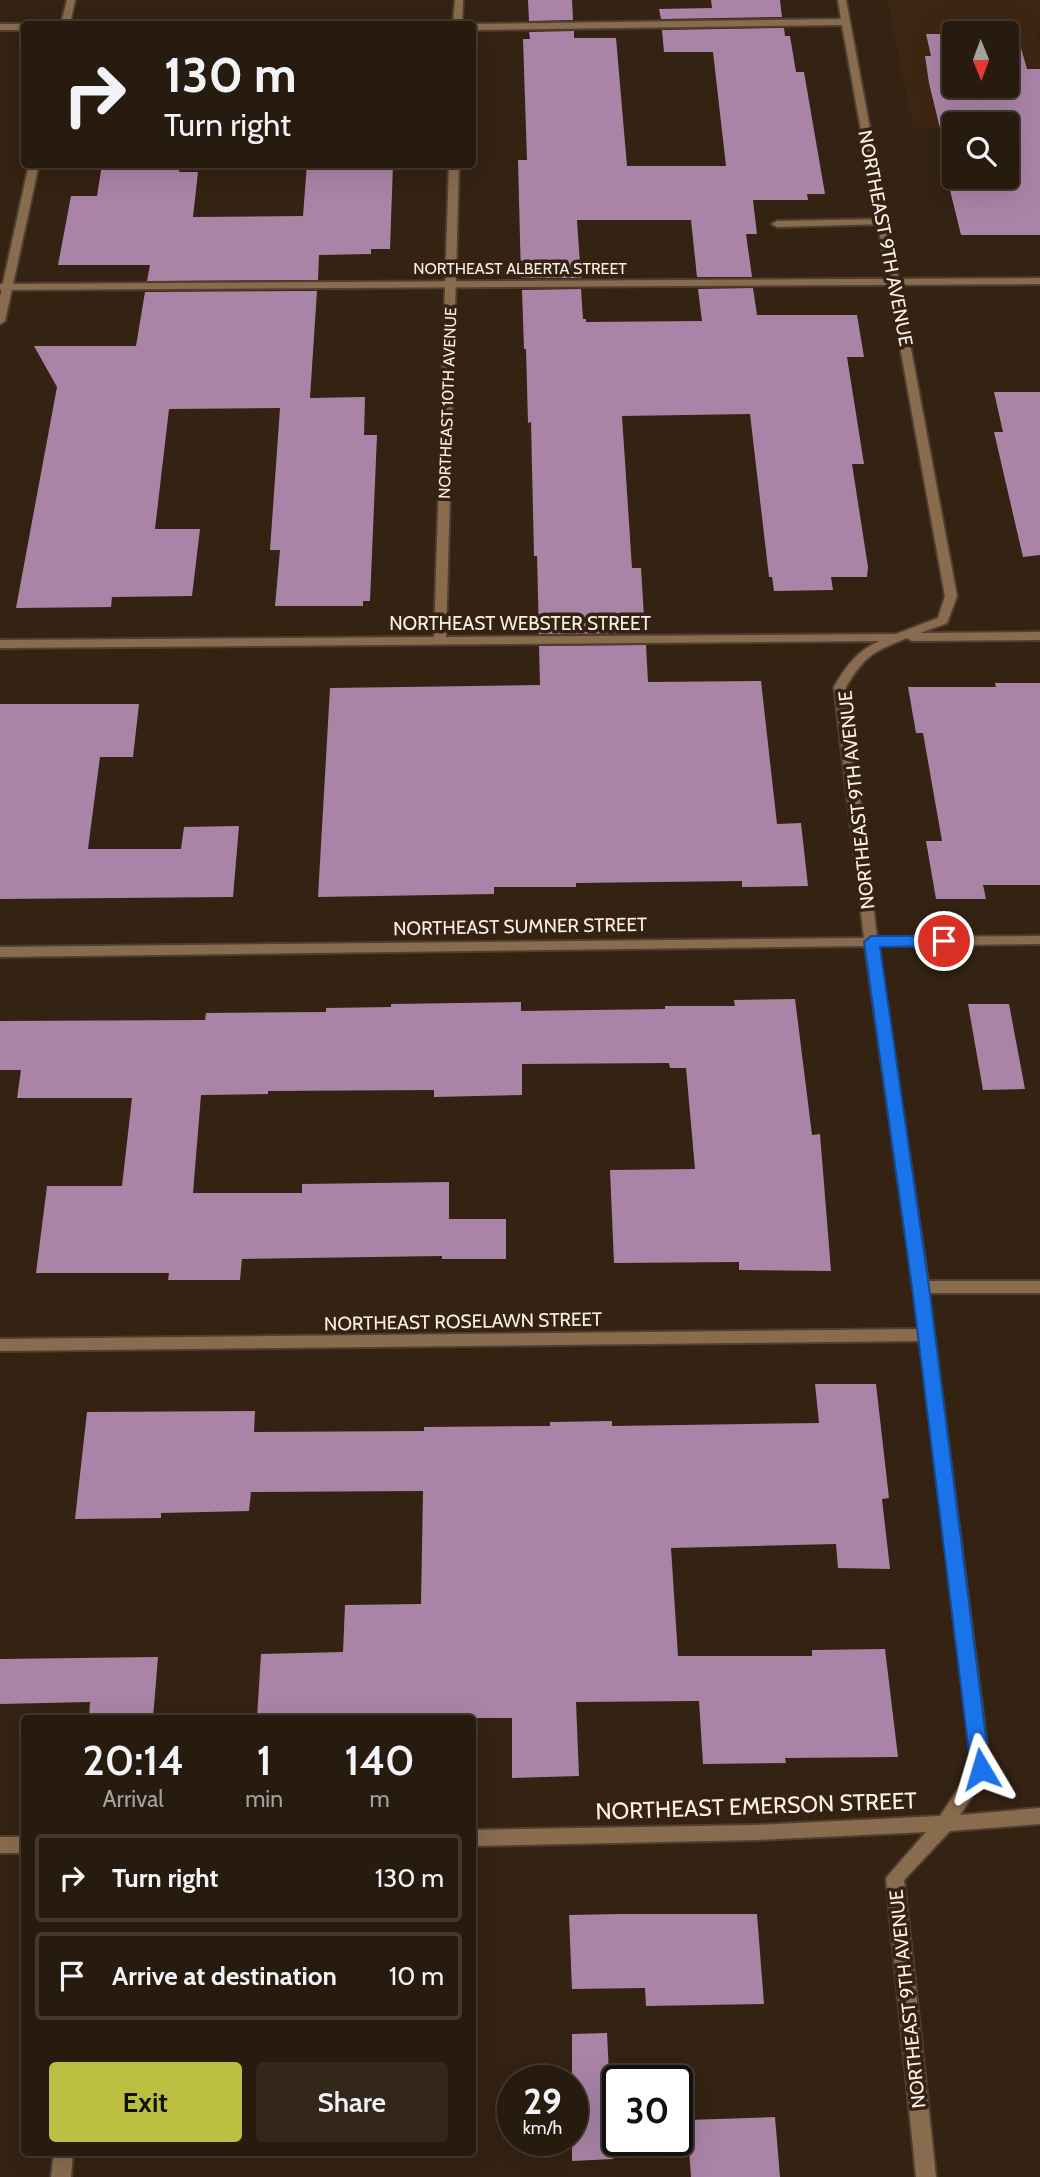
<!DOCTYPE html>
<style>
body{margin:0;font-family:Cabin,sans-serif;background:#33271c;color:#f1f3f6;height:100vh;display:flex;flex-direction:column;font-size:26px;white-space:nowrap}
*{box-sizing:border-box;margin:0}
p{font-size:23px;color:#a4a19e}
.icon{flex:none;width:38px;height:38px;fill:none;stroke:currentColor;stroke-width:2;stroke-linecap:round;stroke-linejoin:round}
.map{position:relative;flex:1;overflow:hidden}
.drawer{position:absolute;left:21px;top:1715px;width:455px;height:441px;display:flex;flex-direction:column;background:#271a0e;border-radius:7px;box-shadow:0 7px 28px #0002,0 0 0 2px #43382e}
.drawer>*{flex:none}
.top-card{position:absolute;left:21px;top:21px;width:455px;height:147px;border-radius:7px;box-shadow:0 7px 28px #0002,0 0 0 2px #43382e;background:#271a0e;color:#f1f3f6;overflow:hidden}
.needle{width:46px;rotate:179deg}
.tools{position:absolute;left:942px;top:21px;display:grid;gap:14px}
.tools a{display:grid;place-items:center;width:77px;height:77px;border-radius:7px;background:#271a0e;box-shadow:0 7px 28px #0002,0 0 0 2px #43382e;font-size:35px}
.speed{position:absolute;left:497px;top:2065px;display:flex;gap:14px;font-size:35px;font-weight:700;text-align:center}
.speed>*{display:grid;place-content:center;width:91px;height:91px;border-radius:50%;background:#271a0e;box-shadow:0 7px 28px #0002,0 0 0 2px #43382e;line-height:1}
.speed small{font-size:18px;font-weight:400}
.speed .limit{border:4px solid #111;border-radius:10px;background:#fff;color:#111}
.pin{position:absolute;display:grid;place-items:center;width:60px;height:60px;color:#fff;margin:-30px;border:4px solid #fff;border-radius:50%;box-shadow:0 2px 7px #0007}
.me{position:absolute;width:77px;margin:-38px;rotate:353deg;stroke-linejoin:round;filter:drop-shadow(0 0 5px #0008)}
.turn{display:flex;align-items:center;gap:24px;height:147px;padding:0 28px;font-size:32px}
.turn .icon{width:91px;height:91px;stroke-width:2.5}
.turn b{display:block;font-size:49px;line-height:60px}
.eta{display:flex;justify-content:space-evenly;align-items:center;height:119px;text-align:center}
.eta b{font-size:42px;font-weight:600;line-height:49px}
.button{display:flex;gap:14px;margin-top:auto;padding:14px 28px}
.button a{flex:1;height:80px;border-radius:7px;background:#bdbf43;color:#111;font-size:28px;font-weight:600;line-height:80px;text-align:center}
.button a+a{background:#33271c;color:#f1f3f6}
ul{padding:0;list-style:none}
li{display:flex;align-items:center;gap:21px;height:88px;margin:0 14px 10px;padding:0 14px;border:4px solid #43382e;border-radius:7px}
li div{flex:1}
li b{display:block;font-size:26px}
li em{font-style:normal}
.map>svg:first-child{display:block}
.built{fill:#3d2611;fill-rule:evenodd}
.building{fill:#aa84a7;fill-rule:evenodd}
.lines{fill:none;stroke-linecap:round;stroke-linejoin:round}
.service-casing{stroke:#503f30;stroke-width:4}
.minor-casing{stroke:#503f30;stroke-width:4}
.tertiary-casing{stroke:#503f30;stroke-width:4}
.service{fill:#896c4e;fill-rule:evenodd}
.minor{fill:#896c4e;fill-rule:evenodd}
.tertiary{fill:#896c4e;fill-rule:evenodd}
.route{fill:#1a73e8;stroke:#114b97;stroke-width:2}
.labels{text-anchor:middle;stroke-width:7;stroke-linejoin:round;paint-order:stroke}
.far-street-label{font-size:16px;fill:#fcf0e6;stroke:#342212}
.street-label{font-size:19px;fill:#fcf0e6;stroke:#342212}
.near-street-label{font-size:23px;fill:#fcf0e6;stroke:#342212}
</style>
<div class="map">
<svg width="1040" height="2177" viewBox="0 0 1040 2177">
<rect width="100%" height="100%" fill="#342212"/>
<!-- built -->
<path class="built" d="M887,0H1040V29H1037L1040,41V127L954,124V128H913ZM954,33H1006V86H954Z"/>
<!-- building -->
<g class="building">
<path d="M528,0H572L573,20L529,21Z"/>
<path d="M711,0H780L782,17L661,19L659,9L712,8Z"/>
<path d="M784,28L785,36H790L796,72H804L825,194H807L808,200H753L757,234H746L752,277H697L691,220H577L581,278H521L518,160H527L523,39H530L529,32L574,31V38H616L627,166H726L713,52H664L662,30Z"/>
<path d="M926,34H954V86H1006V34H1017L1027,69H1040V235H961L948,182H953L929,83L925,56H931ZM954,124H1006V177H954Z"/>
<path d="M102,164H180L179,172H198L193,217L303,216L307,164H393L390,249H371V254L319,255L318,280L147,281L150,265H58L71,196H97Z"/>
<path d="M753,288L757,315H857L864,357H847L864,464H852L868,567L867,577H831L833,590L774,591L772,577H769L750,414L622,416L632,568H641L645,633L539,634L537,556H534L531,422L528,423L526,349H524L522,290L581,289L583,319H586V322L702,321L698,289Z"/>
<path d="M317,291L310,398L365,397L364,435H377L370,601H363V606H275L280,550H270L280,408L169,409L155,529H200L192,596L112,597L111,607L16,608L57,387L34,346H136L145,292Z"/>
<path d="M994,392H1040V555L1023,557L994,432H1003Z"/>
<path d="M646,645L648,682L761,681L777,824L801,823L808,886L742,887V881L576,883V887H494V894L318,897L330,688L540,685L539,646Z"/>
<path d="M995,683H1040V885H983L986,899H936L926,841H942L923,733H916L908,687H996Z"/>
<path d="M0,704H139L133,757H100L88,849H181L184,827L239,826L233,897L0,899Z"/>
<path d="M795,999L812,1135L820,1134L831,1271L739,1270V1262L614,1263L610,1170L695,1169L686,1068H670L669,1063L522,1064V1095L434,1097V1090L268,1091V1094L201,1095L193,1193H302V1184L449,1182V1219H506V1259H442V1256L242,1259L240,1280H168L169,1273H36L47,1186H122L132,1098H17L21,1070H0V1021L205,1020L206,1013L326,1012V1008L391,1007V1004L521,1002V1011L665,1009V1006H735L734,1000Z"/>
<path d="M968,1004H1009L1025,1089L983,1090Z"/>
<path d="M815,1384H876L889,1498L882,1499L890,1569L838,1568L836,1544L671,1548L678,1656H812V1650L885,1649L898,1757L785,1758L786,1763L703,1764L699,1701L576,1702L579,1776L512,1778V1718H257L261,1654L343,1652L345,1605L421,1604L423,1491L251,1492L249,1511L161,1513V1518L75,1519L87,1412L255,1411L254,1432L424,1431V1427L550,1426V1422L612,1421V1426L819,1423Z"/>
<path d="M158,1657L153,1718H89L90,1702L0,1704V1659Z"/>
<path d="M620,1914H757L764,2004L646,2006L645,1988L572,1989L569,1915Z"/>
<path d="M607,2033L613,2159L572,2161V2034Z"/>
<path d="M775,2117L780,2177H691L687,2120Z"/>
</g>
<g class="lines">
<defs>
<path id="service" d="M883,219L888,222L887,224L777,227L772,224L777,221Z"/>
<g id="minor">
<path d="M67,0H75L70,24H61Z"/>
<path d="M455,0H463L462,24H453Z"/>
<path d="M838,0H846L957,596L947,623L920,633L1040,632V640L912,641L907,638C873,652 865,655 846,687L877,937L1040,936V944L878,946L928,1281H1040V1293H929L990,1769L960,1815L1040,1808V1824L950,1831L904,1880L936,2177H916L886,1878L926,1832L756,1840L472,1846V1830L756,1825L940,1816L972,1768L920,1341L0,1351V1339L919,1329L865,946L0,957V947L864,938L834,687C846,666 858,650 880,641L0,648V640L434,637L449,164H459L446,637L896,634L938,618L945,596L842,25L472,30L471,24L841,19Z"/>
<rect x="0" y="24" width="24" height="6"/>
<path d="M29,164H39L5,321L0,324V297Z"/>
<rect x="0" y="1837" width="24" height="16"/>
<path d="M54,2152H73L71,2177H51Z"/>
</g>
<path id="tertiary" d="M1040,278V284L0,290V284Z"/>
</defs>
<!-- service casing -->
<use href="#service" class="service-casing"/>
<!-- minor casing -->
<use href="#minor" class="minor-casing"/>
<!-- tertiary casing -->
<use href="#tertiary" class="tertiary-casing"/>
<!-- service -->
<use href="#service" class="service"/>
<!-- minor -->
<use href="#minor" class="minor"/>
<!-- tertiary -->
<use href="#tertiary" class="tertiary"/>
</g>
<!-- route -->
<path class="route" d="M871,936H944L951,941L944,946L880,947L929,1287L990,1769L987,1775L981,1777L974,1775L971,1769L912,1287L864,942Z"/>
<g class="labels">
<!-- far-street labels -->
<g class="far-street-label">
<text x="520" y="274">NORTHEAST ALBERTA STREET</text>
<text transform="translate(447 403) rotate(-88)" y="6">NORTHEAST 10TH AVENUE</text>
</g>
<!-- street labels -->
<g class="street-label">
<text transform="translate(886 238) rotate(79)" y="7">NORTHEAST 9TH AVENUE</text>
<text x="520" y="630">NORTHEAST WEBSTER STREET</text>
<text transform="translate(856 800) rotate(-96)" y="7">NORTHEAST 9TH AVENUE</text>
<text transform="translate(520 926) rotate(-1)" y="7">NORTHEAST SUMNER STREET</text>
<text transform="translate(463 1321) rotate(-1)" y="7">NORTHEAST ROSELAWN STREET</text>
<text transform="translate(907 1999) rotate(-96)" y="7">NORTHEAST 9TH AVENUE</text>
</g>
<!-- near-street labels -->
<g class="near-street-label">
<text transform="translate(756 1806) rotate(-2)" y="8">NORTHEAST EMERSON STREET</text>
</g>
</g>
</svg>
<div class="tools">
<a><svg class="needle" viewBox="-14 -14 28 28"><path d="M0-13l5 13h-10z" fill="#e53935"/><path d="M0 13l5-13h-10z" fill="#a4a19e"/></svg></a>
<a><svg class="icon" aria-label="search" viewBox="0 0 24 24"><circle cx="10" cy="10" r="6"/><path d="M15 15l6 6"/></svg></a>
</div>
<div class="speed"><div>29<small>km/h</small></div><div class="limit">30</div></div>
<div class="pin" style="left:944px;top:941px;background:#d93025"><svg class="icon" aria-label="arrive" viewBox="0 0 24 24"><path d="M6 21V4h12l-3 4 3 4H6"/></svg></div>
<svg class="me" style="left:981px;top:1769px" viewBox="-20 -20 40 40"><path d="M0-17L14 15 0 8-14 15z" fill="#1a73e8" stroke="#fff" stroke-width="4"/></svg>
<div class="top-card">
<div class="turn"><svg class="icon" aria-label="right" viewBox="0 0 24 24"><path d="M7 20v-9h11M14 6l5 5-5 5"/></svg><div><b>130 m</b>Turn right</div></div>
</div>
<section class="drawer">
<div class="eta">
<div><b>20:14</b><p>Arrival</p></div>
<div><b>1</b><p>min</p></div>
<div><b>140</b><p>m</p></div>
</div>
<ul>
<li><svg class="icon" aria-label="right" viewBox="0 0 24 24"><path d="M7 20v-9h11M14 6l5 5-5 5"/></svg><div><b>Turn right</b></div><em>130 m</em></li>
<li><svg class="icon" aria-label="arrive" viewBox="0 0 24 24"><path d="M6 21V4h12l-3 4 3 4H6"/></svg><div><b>Arrive at destination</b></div><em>10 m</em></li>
</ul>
<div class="button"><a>Exit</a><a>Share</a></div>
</section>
</div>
